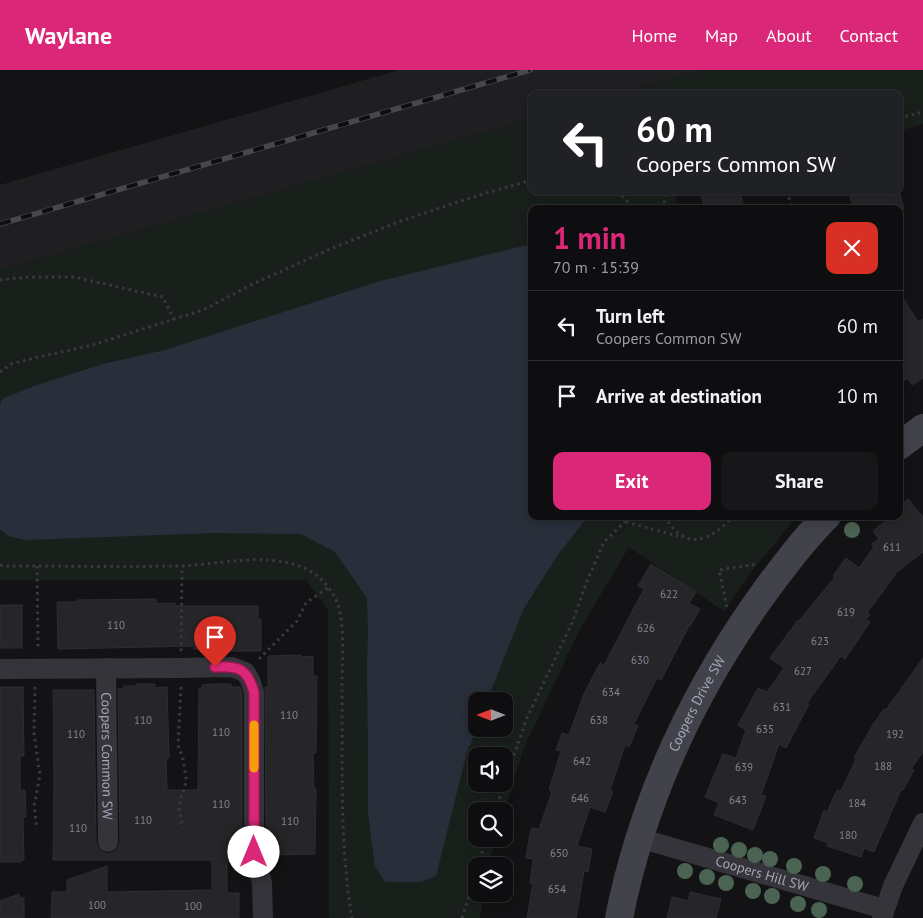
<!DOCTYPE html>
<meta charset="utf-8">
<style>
body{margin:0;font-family:"PT Sans",sans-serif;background:#171719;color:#f1f3f6;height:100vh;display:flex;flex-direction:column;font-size:19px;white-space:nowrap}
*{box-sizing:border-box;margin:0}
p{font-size:16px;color:#9b9c9f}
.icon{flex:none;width:28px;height:28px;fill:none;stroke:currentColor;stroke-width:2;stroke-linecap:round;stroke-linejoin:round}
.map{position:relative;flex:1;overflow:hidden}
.side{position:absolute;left:528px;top:135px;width:375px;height:315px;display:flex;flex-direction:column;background:#0e0e10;border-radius:10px;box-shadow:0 2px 12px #0003,0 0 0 1px #2e2e30}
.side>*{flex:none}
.banner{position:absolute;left:528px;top:20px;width:375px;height:105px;border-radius:10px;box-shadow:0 2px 12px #0003,0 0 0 1px #2e2e30;background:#202124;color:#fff;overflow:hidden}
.needle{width:32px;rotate:270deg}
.buttons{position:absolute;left:468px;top:622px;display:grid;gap:10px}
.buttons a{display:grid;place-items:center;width:45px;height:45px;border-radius:10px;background:#0e0e10;box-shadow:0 2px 12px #0003,0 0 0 1px #2e2e30;font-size:25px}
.pin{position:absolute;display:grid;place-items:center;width:42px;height:42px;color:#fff;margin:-51px -21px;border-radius:50% 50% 50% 0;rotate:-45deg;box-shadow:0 0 5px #0007}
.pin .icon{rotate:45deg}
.me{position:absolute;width:55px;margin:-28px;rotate:0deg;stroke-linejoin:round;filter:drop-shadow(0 0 4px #0008)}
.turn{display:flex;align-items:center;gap:18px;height:105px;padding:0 25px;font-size:22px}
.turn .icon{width:65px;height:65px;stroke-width:2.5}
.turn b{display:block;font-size:35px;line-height:42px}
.round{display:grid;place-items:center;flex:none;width:52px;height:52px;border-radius:10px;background:#171719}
.summary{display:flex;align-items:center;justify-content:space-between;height:85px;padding:0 25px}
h1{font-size:30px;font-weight:600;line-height:38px;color:#db2777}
.action{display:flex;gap:10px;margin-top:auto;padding:10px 25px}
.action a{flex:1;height:58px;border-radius:10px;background:#db2777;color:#fff;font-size:20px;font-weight:600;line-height:58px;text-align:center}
.action a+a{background:#171719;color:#f1f3f6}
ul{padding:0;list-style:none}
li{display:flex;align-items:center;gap:15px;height:70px;padding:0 25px;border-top:1px solid #2e2e30}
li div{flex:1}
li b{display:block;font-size:19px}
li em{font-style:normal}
header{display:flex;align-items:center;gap:30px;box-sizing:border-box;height:70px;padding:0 25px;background:#db2777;color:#fff}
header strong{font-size:24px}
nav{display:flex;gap:28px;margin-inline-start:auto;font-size:18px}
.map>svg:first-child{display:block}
.built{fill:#1f1f22}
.green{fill:#19201b;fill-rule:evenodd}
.water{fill:#282f3a}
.building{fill:#262629;stroke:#2e2d31}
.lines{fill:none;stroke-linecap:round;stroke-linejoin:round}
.path{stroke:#393a41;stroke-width:3;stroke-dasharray:2.5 4;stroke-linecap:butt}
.street{stroke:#34343a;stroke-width:20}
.secondary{stroke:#41424a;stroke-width:28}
.rail-casing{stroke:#46474f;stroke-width:5.5}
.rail{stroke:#0e0e10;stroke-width:4;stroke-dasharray:11;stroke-linecap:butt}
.tree{fill:#4b6352}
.route-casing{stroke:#8e194d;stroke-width:12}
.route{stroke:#db2777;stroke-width:9}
.slow{stroke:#f59e0b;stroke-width:9}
.labels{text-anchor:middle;stroke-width:5;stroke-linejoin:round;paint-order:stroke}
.number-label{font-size:11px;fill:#838493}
.street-label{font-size:14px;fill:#a3a5b7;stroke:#0e0e10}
</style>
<header>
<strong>Waylane</strong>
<nav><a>Home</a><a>Map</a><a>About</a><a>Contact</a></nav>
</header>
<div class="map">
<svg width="923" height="848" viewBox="0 0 923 848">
<rect width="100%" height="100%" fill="#131315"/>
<!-- built -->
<path class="built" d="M399,0H702L619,24H531V49L0,200V115Z"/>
<!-- green -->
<g class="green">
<path d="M702,0H923V54L899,61V24H619Z"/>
<path d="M531,49V121H683L678,123L674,139H531V446H797L749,505L724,541L629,477L579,561L524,678L504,742L476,741V769H495L488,796H476V824H484L480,848H329L328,540L306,510H0V200ZM476,631H504V659H476ZM476,686H504V714H476Z"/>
</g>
<!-- water -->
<path class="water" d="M531,174V446H588L557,486L523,540L487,631H476L477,659L467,682L436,806L421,812H385L375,796L368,744V683L367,596L368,560L367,528L335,482L301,464L214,463L25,470L8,466L0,459V335L2,329L34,316L103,294L165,280L380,211Z"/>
<!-- building -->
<g class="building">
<path d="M700,121H739L745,139H705Z"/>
<path d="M859,121H899L904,139H854L849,124Z"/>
<path d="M899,222L918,252L923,249V308L912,315L908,308L899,314Z"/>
<path d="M908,429L923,447V482L897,502L867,543L870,545L866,549L870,552L845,589L841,586L807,633L809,634L786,678L779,674L761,725L766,726L753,760L714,745L719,733L705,727L723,684L736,688L746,660L738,655L758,618L767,622L784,598L770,588L798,550L799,551L835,507L833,506L846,488L859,498L874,477L872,474L879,469L873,461L892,446H899V437Z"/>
<path d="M651,494L696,522L689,533L700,539L690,556H689L661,610L657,608L634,654L638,656L629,677L625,675L610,720L613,721L605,742L590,737L577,776L592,779L588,802L584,801L576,848H527L533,813H530L533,789L526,788L530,764L532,758L539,759L552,722L549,720L561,681L556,680L562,663L569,665L584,624L600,593L604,595L644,519L638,516Z"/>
<path d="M156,529V534L175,533V536H258V549H261V581H207V579H194V576L58,579L57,532H77V530Z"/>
<rect x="0" y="535" width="22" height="43"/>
<path d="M301,585V587L313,586V606H317L316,683H313L314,719H316L315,784L273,785V770L266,771L265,617H268V586Z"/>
<path d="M923,588V682L911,699L914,700L903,720H901L874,782L864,778L861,787L827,776L828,773L814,768L824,740L827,742L837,720L841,721L856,689L854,688L872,656L884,639L886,640Z"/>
<path d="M136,614H155V618L167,617L169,688L166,689L167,720H197L198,717L199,618H202V615L213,614H231V617H240L242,624V782L244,792H227V823H239V848H51L52,822H67V810L107,796V822L212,820V790H53L54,716L53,620H94L96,772L98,778L102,782L109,784L114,782L118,778L120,772L118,619H124V616H136Z"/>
<path d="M0,617H23L24,686H20V720H25L26,747H23L24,790H20L21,792H0Z"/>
<path d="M690,822L721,829L716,848H667L672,827L688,831Z"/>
<path d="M19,824L20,828H24V848H0V831Z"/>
</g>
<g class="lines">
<!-- path -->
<g class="path">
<path d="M899,48L923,42"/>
<path d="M617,121L635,139"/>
<path d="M787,121L792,139"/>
<path d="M662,139L668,121"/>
<path d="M0,210L28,207H74L163,227L174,250"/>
<path d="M0,302L11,294L38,287L89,276L203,240L255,213L328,180L398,152L473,127L531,110"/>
<path d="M665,446C684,482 710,472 733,446"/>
<path d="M626,452L678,466"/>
<path d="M0,495L5,496C63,496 121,497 179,496C218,495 257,483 296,495C315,500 331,516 338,535C345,552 342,598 342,618C343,695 339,772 352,848"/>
<path d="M37,496L38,580"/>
<path d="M727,537L719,500L757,494"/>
<path d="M181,581L182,496"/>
<path d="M259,589L297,551L306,533L329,517"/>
<path d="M35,617L34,663L40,705L34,736L37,759"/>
<path d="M181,617L178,675L183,689L186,708L185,717L180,729L179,739L183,758"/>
<path d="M495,741L526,650L572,553L587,511L604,472L631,446"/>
<path d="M478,796L486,769"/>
<path d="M462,848L476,804"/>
</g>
<!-- street -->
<g class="street">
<path id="s1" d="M106,598L108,772"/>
<path d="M0,599L181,598L232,597L245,602L250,610L254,622V782L262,813L263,848"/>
<path id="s2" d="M639,768L884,839"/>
<path d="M882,848L893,816L923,753"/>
</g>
<!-- secondary -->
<g class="secondary">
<path d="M899,376L923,358"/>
<path id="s3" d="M619,848C643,728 696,615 769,516C787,492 805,468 827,446"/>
</g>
<defs>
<path id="rail" d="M0,154L530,0"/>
</defs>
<!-- rail casing -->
<use href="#rail" class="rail-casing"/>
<!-- rail -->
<use href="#rail" class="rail"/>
</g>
<!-- trees -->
<g class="tree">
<circle cx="852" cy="460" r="8"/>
<circle cx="721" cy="775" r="8"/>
<circle cx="739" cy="780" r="8"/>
<circle cx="755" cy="785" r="8"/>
<circle cx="770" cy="789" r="8"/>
<circle cx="794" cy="796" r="8"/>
<circle cx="685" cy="801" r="8"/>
<circle cx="823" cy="804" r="8"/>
<circle cx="707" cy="807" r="8"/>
<circle cx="726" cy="813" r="8"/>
<circle cx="855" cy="814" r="8"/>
<circle cx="753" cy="821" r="8"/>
<circle cx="772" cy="826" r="8"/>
<circle cx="798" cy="834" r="8"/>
<circle cx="819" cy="840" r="8"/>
</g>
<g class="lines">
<defs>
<path id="route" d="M215,597C239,596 247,598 254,622V782"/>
</defs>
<!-- route casing -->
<use href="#route" class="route-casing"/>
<!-- route -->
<use href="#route" class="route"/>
<!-- slow -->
<path class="slow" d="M254,655V698"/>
</g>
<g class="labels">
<!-- number labels -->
<g class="number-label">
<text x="892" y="481">611</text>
<text x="669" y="528">622</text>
<text x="846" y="546">619</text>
<text x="116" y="559">110</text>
<text x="646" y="562">626</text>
<text x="820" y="575">623</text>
<text x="640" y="594">630</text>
<text x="803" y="605">627</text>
<text x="611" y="626">634</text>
<text x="782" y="641">631</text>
<text x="289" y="649">110</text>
<text x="143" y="654">110</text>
<text x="599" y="654">638</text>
<text x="765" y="663">635</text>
<text x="221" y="666">110</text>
<text x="76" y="668">110</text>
<text x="895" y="668">192</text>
<text x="582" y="695">642</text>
<text x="883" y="700">188</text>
<text x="744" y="701">639</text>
<text x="580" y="732">646</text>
<text x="738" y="734">643</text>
<text x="857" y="737">184</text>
<text x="221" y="738">110</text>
<text x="143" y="754">110</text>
<text x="290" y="755">110</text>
<text x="78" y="762">110</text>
<text x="848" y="769">180</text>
<text x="559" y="787">650</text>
<text x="557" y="823">654</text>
<text x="97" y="839">100</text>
<text x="193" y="840">100</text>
</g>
<!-- street labels -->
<g class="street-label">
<text dy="5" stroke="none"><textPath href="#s3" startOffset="229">Coopers Drive SW</textPath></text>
<text dy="5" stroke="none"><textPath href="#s1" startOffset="88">Coopers Common SW</textPath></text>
<text dy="5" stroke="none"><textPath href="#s2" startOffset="128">Coopers Hill SW</textPath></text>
</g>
</g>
</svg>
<div class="buttons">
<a><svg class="needle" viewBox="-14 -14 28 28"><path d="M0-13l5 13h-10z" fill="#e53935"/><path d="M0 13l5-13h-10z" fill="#9b9c9f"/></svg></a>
<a><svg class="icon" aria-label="sound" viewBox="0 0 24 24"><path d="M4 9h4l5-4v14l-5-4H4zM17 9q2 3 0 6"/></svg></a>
<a><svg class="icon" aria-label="search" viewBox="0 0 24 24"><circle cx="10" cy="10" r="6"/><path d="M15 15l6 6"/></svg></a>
<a><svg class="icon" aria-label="layers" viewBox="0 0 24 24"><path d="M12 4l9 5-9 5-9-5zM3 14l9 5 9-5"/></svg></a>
</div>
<div class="pin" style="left:215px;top:597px;background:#d93025"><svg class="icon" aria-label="arrive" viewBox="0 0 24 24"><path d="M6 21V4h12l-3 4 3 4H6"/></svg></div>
<svg class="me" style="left:254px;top:782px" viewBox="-20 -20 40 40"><circle r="19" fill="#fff"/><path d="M0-13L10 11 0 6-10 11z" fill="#db2777"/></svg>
<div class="banner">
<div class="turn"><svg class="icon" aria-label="left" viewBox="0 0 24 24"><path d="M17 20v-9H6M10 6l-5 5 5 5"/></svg><div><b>60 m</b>Coopers Common SW</div></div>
</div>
<section class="side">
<div class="summary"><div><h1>1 min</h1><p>70 m · 15:39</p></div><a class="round" style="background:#d93025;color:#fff"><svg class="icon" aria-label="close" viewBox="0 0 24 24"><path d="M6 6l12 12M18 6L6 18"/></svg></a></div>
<ul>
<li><svg class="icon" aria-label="left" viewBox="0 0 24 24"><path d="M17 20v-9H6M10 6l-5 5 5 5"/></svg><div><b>Turn left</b><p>Coopers Common SW</p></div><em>60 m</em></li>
<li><svg class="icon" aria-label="arrive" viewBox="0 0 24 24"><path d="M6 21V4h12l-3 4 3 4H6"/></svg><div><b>Arrive at destination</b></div><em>10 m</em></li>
</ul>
<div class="action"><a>Exit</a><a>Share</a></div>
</section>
</div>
